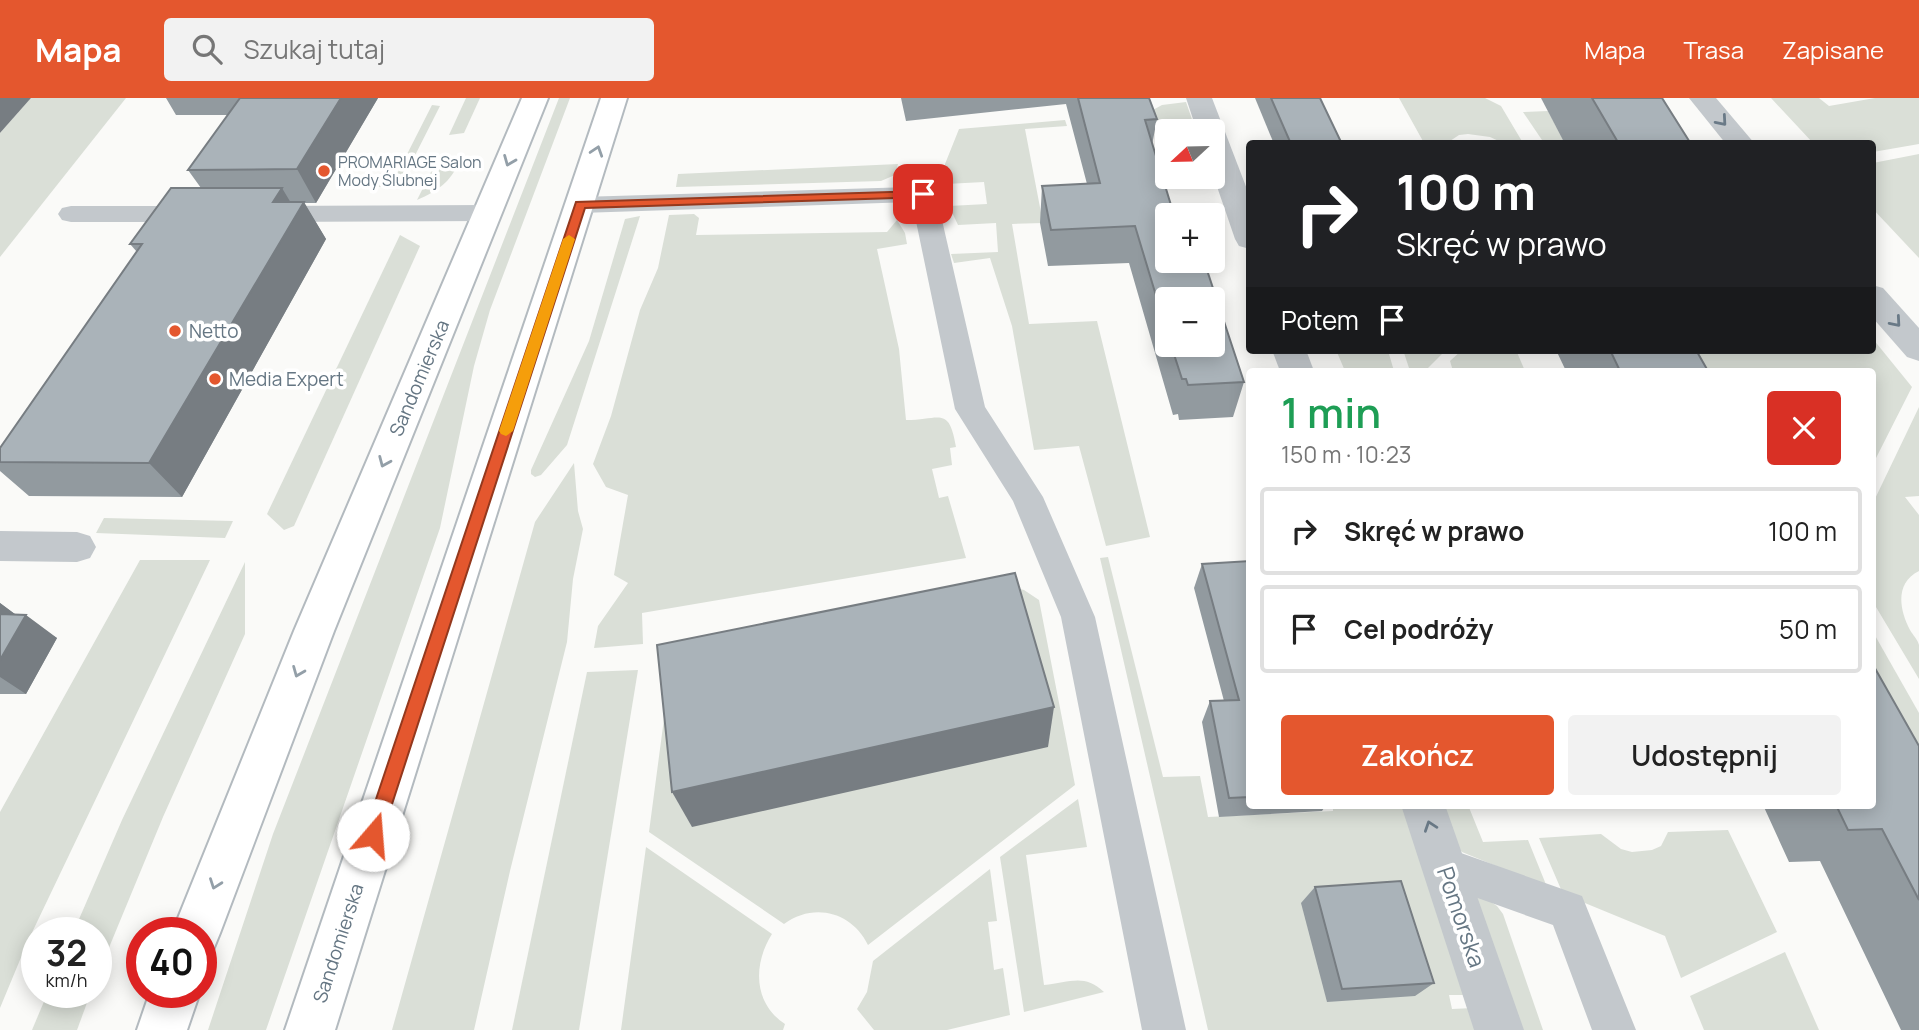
<!DOCTYPE html>
<html lang="pl">
<meta charset="utf-8">
<style>
body{margin:0;font-family:Manrope,sans-serif;background:#f2f2f2;color:#222;height:100vh;display:flex;flex-direction:column;font-size:26px;white-space:nowrap}
*{box-sizing:border-box;margin:0}
p{font-size:23px;color:#767676}
.icon{flex:none;width:38px;height:38px;fill:none;stroke:currentColor;stroke-width:2;stroke-linecap:round;stroke-linejoin:round}
.map{position:relative;flex:1;overflow:hidden}
.panel{position:absolute;left:1246px;top:270px;width:630px;height:441px;display:flex;flex-direction:column;background:#fff;border-radius:7px;box-shadow:0 4px 18px #0003}
.panel>*{flex:none}
.guide{position:absolute;left:1246px;top:42px;width:630px;height:214px;border-radius:7px;box-shadow:0 4px 18px #0003;background:#202124;color:#fff;overflow:hidden}
.needle{width:46px;rotate:248deg}
.fabs{position:absolute;left:1155px;top:21px;display:grid;gap:14px}
.fabs a{display:grid;place-items:center;width:70px;height:70px;border-radius:7px;background:#fff;box-shadow:0 4px 18px #0003;font-size:35px}
.speed{position:absolute;left:21px;top:819px;display:flex;gap:14px;font-size:35px;font-weight:700;text-align:center}
.speed>*{display:grid;place-content:center;width:91px;height:91px;border-radius:50%;background:#fff;box-shadow:0 4px 18px #0003;line-height:1}
.speed small{font-size:18px;font-weight:400}
.speed .limit{border:10px solid #d22;background:#fff;color:#111}
.pin{position:absolute;display:grid;place-items:center;width:60px;height:60px;color:#fff;margin:-30px;border-radius:14px;box-shadow:0 4px 10px #0006}
.me{position:absolute;width:77px;margin:-38px;rotate:18deg;stroke-linejoin:round;filter:drop-shadow(0 0 5px #0008)}
.turn{display:flex;align-items:center;gap:24px;height:147px;padding:0 35px;font-size:32px}
.turn .icon{width:91px;height:91px;stroke-width:2.5}
.turn b{display:block;font-size:49px;line-height:60px}
.then{display:flex;align-items:center;height:66px;padding:0 35px;background:#0003;gap:14px;font-size:26px}
.round{display:grid;place-items:center;flex:none;width:74px;height:74px;border-radius:7px;background:#f2f2f2}
.head{display:flex;align-items:center;justify-content:space-between;height:119px;padding:0 35px}
h1{font-size:42px;font-weight:600;line-height:52px;color:#1e9e55}
.button{display:flex;gap:14px;margin-top:auto;padding:14px 35px}
.button a{flex:1;height:80px;border-radius:7px;background:#e4572e;color:#fff;font-size:28px;font-weight:600;line-height:80px;text-align:center}
.button a+a{background:#f2f2f2;color:#222}
ul{padding:0;list-style:none}
li{display:flex;align-items:center;gap:21px;height:88px;margin:0 14px 10px;padding:0 21px;border:4px solid #e0e0e0;border-radius:7px}
li div{flex:1}
li b{display:block;font-size:26px}
li em{font-style:normal}
header{display:flex;align-items:center;gap:42px;box-sizing:border-box;height:98px;padding:0 35px;background:#e4572e;color:#fff}
header strong{font-size:33px}
nav{display:flex;gap:38px;margin-inline-start:auto;font-size:24px}
.search{width:490px;height:63px;background:#f2f2f2;display:flex;align-items:center;gap:18px;box-sizing:border-box;padding:0 24px;border-radius:7px;color:#767676;font-size:26px}
.map>svg:first-child{display:block}
.green{fill:#dadfd7}
.lines{fill:none;stroke-linecap:round;stroke-linejoin:round}
.secondary-casing{stroke:#b3babf;stroke-width:4}
.lane{fill:#c3c8cc;fill-rule:evenodd}
.street{fill:#c3c8cc;fill-rule:evenodd}
.secondary{fill:#fff;fill-rule:evenodd}
.wall{fill:#929a9f;fill-rule:evenodd}
.shaded-wall{fill:#777d82}
.building{fill:#aab3b9;stroke:#777d82;stroke-width:2}
.oneway{stroke:#6a7a87}
.oneway2{stroke:#939fa8}
.route{fill:#e4572e;stroke:#94391e;stroke-width:2}
.slow{fill:#f59e0b}
.poi-dot{fill:#e4572e;stroke:#fff;stroke-width:2.5}
.labels{text-anchor:middle;stroke-width:7;stroke-linejoin:round;paint-order:stroke}
.far-poi-label{font-size:16px;fill:#657683;stroke:#fff;text-anchor:start}
.poi-label{font-size:19px;fill:#657683;stroke:#fff;text-anchor:start}
.street-label{font-size:19px;fill:#657683;stroke:#fff}
.near-street-label{font-size:23px;fill:#657683;stroke:#fff}
</style>
<header>
<strong>Mapa</strong>
<div class="search"><svg class="icon" aria-label="search" viewBox="0 0 24 24"><circle cx="10" cy="10" r="6"/><path d="M15 15l6 6"/></svg>Szukaj tutaj</div>
<nav><a>Mapa</a><a>Trasa</a><a>Zapisane</a></nav>
</header>
<div class="map">
<svg width="1919" height="932" viewBox="0 0 1919 932">
<rect width="100%" height="100%" fill="#fafaf8"/>
<!-- green -->
<g class="green">
<path d="M31,0H126L0,159V35Z"/>
<path d="M466,0H480L464,35L449,37Z"/>
<path d="M559,0H570L490,212L474,268L440,430L266,932H208L273,736Z"/>
<path d="M1399,0H1485L1501,8L1523,45H1503L1490,39L1468,36L1459,37L1447,45H1424Z"/>
<path d="M1771,0H1819L1829,8L1875,0H1919V46L1873,54L1872,46L1813,45Z"/>
<path d="M1186,4L1196,33H1189L1185,21L1075,28L1151,13L1162,7Z"/>
<path d="M432,7L440,8L399,89H374L372,87L378,76L398,74Z"/>
<path d="M1548,13L1565,45H1544L1523,14Z"/>
<path d="M1065,22L1067,28L1025,31L1043,125L1012,126L1029,226L1097,223L1150,439L1106,448L1079,348L1034,352L1012,228L990,160L954,165L951,156L998,154L996,125L958,127L949,108L987,106L984,84L946,86L945,66L959,31Z"/>
<path d="M1919,56V160L1872,110L1873,65Z"/>
<path d="M436,64H459C450,85 437,93 417,102Z"/>
<path d="M898,66L895,77L881,83L676,89L678,76Z"/>
<path d="M694,116L699,120L696,137L887,134L897,122L905,135L907,146L877,151L899,251L906,322C940,322 949,307 956,349L950,350L952,367L932,371L939,400L948,398L966,460L642,515L643,546L594,550L598,528L628,485L614,477L628,397L606,389L593,366L611,318L640,212L658,170L669,117Z"/>
<path d="M640,118L567,347L541,377L535,379L531,376V372L589,243L625,121Z"/>
<path d="M400,137L420,148L294,428L284,432L267,416Z"/>
<path d="M1873,241L1912,289L1873,366L1872,273H1646L1635,252H1872Z"/>
<path d="M1336,252H1395L1397,256H1389L1394,273H1345Z"/>
<path d="M1403,252H1446L1425,273H1410Z"/>
<path d="M1462,252H1516L1525,273H1453L1450,263Z"/>
<path d="M1919,309V398L1905,399L1919,417V473C1895,485 1899,511 1910,532C1913,537 1918,542 1919,547C1919,557 1919,570 1919,581L1873,504L1872,407Z"/>
<path d="M574,365L578,413L583,431L573,481L567,544L510,773L474,932H392L535,424Z"/>
<path d="M104,420L233,423L225,440L96,435Z"/>
<path d="M1108,459L1163,679L1200,678L1208,719L1333,713V707H1407L1469,897H1449L1452,911L1473,910L1481,932H1208L1100,460Z"/>
<path d="M140,462H210L27,845L0,910V714Z"/>
<path d="M245,464V536L163,719L96,881V835H73L122,722Z"/>
<path d="M1003,487L1024,492L1039,502L1075,687L868,847C852,814 814,804 784,826L649,734L669,583Z"/>
<path d="M1873,534L1919,615V765L1872,707Z"/>
<path d="M638,572L579,932H512L587,574Z"/>
<path d="M1078,701L1087,749L1026,757L1044,887C1069,885 1084,875 1104,894L1024,914L1000,759Z"/>
<path d="M1440,707H1468L1483,744L1528,742L1547,789L1462,754L1457,748Z"/>
<path d="M1728,732L1777,834L1681,880L1665,838L1563,796L1539,740L1601,736L1621,751L1632,754L1652,752L1661,748L1668,734Z"/>
<path d="M646,749L772,836C753,866 753,905 785,926L783,932H621Z"/>
<path d="M990,771L997,823L988,824L994,872L1003,870L1010,917L947,932H874L857,911L867,894L873,863Z"/>
<path d="M1466,787L1497,808L1503,816L1543,932H1517Z"/>
<path d="M1785,854L1819,932H1704L1690,898Z"/>
<path d="M48,894H91L77,932H32Z"/>
</g>
<g class="lines">
<defs>
<g id="secondary">
<path d="M522,0H548L334,533L220,835L213,852L201,857V835H172L294,533Z"/>
<path d="M601,0H627L335,932H285Z"/>
<path d="M150,894H200L187,932H137Z"/>
</g>
</defs>
<!-- secondary casing -->
<use href="#secondary" class="secondary-casing"/>
<!-- lane -->
<g class="lane">
<path d="M924,68L933,70L936,75V96L985,309L1043,399L1095,519L1186,932H1142L1061,519L1013,403L955,311L912,104L580,115L571,113L567,107L571,101L580,99L911,89L912,75L915,70Z"/>
<path d="M487,107L496,109L500,115L496,121L487,123L266,124L257,122L253,116L257,110L266,108Z"/>
<path d="M71,108H198L207,110L211,116L207,122L198,124H71L62,122L58,116L62,110Z"/>
<path d="M1444,749L1582,798L1636,932H1592L1553,827L1430,783L1424,769L1430,755Z"/>
</g>
<!-- street -->
<g class="street">
<path d="M1186,0H1212L1250,99V151L1239,148L1235,141L1213,77V33H1197Z"/>
<path d="M1689,0H1716L1755,46H1726Z"/>
<path d="M1872,187L1883,190L1919,230V263L1907,259L1872,219Z"/>
<path d="M1272,252H1306L1314,273H1280Z"/>
<path d="M0,433L77,434L90,438L96,449L90,460L77,464L0,463Z"/>
<path d="M1401,707H1445L1524,932H1474Z"/>
</g>
<!-- secondary -->
<use href="#secondary" class="secondary"/>
</g>
<!-- wall -->
<g class="wall">
<path d="M166,0H378L316,105H304L326,141L182,399L29,398L0,373V350L137,154L130,146L201,90L188,72L228,17H176Z"/>
<path d="M901,0H1149L1157,21L1152,47L1174,117L1244,284L1233,319L1179,322L1178,316L1173,317L1129,165L1048,168L1040,125L1042,88L1087,86L1066,6L906,23ZM1167,201L1213,247H1167Z"/>
<path d="M1255,0H1320L1342,46H1274Z"/>
<path d="M1541,0H1662L1691,46H1565Z"/>
<path d="M1556,252H1696L1708,273H1566Z"/>
<path d="M1250,463V707H1326L1322,713L1219,719L1202,624L1210,603H1224L1194,490L1202,466Z"/>
<path d="M0,505L16,517L57,540L26,596H0Z"/>
<path d="M1919,648V932H1901L1820,763L1789,764L1763,707H1872Z"/>
<path d="M1315,789L1434,885L1415,898L1327,904L1301,805Z"/>
</g>
<!-- shaded-wall -->
<g class="shaded-wall">
<path d="M0,0H31L0,35Z"/>
<path d="M341,0H378L316,105L297,71Z"/>
<path d="M282,90L297,115L304,104L326,141L182,399L149,365L273,104Z"/>
<path d="M0,505L23,522L26,517L57,540L26,596L0,579Z"/>
<path d="M1054,609L1048,649L692,729L672,694Z"/>
</g>
<!-- building -->
<g class="building">
<path d="M240,0H341L297,71L188,72Z"/>
<path d="M1078,0H1149L1157,21L1145,22L1174,117H1167V163H1204L1244,284L1188,287L1186,281H1182L1171,247H1213V201H1167V234L1135,128L1051,132L1042,88L1100,85Z"/>
<path d="M1271,0H1320L1342,46H1291Z"/>
<path d="M1592,0H1662L1691,46H1619Z"/>
<path d="M171,90H282L273,104H304L149,365L0,364V350L142,146H130Z"/>
<path d="M1610,252H1696L1708,273H1620Z"/>
<path d="M1250,463V699L1229,700L1210,603L1239,602L1202,466Z"/>
<path d="M1015,475L1054,609L672,694L657,547Z"/>
<path d="M0,516L26,517L0,562Z"/>
<path d="M1872,565L1919,648V802L1882,731L1848,732L1836,707H1872Z"/>
<path d="M1401,783L1434,885L1342,891L1315,789Z"/>
</g>
<!-- one-way arrows -->
<defs><path id="oneway-chevron" d="M-2-3.5L2.5 0L-2 3.5" fill="none" stroke-width="1.6" stroke-linecap="round" stroke-linejoin="round" transform="scale(1.75)"/></defs>
<g class="oneway">
<use href="#oneway-chevron" transform="translate(1722 23) rotate(49)"/>
<use href="#oneway-chevron" transform="translate(1896 224) rotate(49)"/>
<use href="#oneway-chevron" transform="translate(1430 728) rotate(-109)"/>
</g>
<g class="oneway2">
<use href="#oneway-chevron" transform="translate(597 53) rotate(-72)"/>
<use href="#oneway-chevron" transform="translate(509 63) rotate(112)"/>
<use href="#oneway-chevron" transform="translate(384 364) rotate(113)"/>
<use href="#oneway-chevron" transform="translate(298 574) rotate(112)"/>
<use href="#oneway-chevron" transform="translate(215 786) rotate(110)"/>
</g>
<!-- route -->
<path class="route" d="M923,93L928,94V99L585,110L382,737L380,744L373,746L366,744L364,737L576,104Z"/>
<!-- slow -->
<path class="slow" d="M569,137L575,141L513,333L506,338L501,336L499,333L563,141Z"/>
<!-- markers -->
<g class="poi-dot">
<circle cx="324" cy="73" r="7"/>
<circle cx="175" cy="233" r="7"/>
<circle cx="215" cy="281" r="7"/>
</g>
<g class="labels">
<!-- far-poi labels -->
<g class="far-poi-label">
<text x="338" y="70">PROMARIAGE Salon<tspan x="338" dy="18">Mody Ślubnej</tspan></text>
</g>
<!-- poi labels -->
<g class="poi-label">
<text x="189" y="240">Netto</text>
<text x="229" y="288">Media Expert</text>
</g>
<!-- street labels -->
<g class="street-label">
<text transform="translate(419 280) rotate(-67)" y="7">Sandomierska</text>
<text transform="translate(338 845) rotate(-72)" y="7">Sandomierska</text>
</g>
<!-- near-street labels -->
<g class="near-street-label">
<text transform="translate(1461 819) rotate(71)" y="8">Pomorska</text>
</g>
</g>
</svg>
<div class="fabs">
<a><svg class="needle" viewBox="-14 -14 28 28"><path d="M0-13l5 13h-10z" fill="#e53935"/><path d="M0 13l5-13h-10z" fill="#767676"/></svg></a>
<a>+</a>
<a>−</a>
</div>
<div class="speed"><div>32<small>km/h</small></div><div class="limit">40</div></div>
<div class="pin" style="left:923px;top:96px;background:#d93025"><svg class="icon" aria-label="arrive" viewBox="0 0 24 24"><path d="M6 21V4h12l-3 4 3 4H6"/></svg></div>
<svg class="me" style="left:373px;top:737px" viewBox="-20 -20 40 40"><circle r="19" fill="#fff"/><path d="M0-13L10 11 0 6-10 11z" fill="#e4572e"/></svg>
<div class="guide">
<div class="turn"><svg class="icon" aria-label="right" viewBox="0 0 24 24"><path d="M7 20v-9h11M14 6l5 5-5 5"/></svg><div><b>100 m</b>Skręć w prawo</div></div>
<div class="then">Potem<svg class="icon" aria-label="arrive" viewBox="0 0 24 24"><path d="M6 21V4h12l-3 4 3 4H6"/></svg></div>
</div>
<section class="panel">
<div class="head"><div><h1>1 min</h1><p>150 m · 10:23</p></div><a class="round" style="background:#d93025;color:#fff"><svg class="icon" aria-label="close" viewBox="0 0 24 24"><path d="M6 6l12 12M18 6L6 18"/></svg></a></div>
<ul>
<li><svg class="icon" aria-label="right" viewBox="0 0 24 24"><path d="M7 20v-9h11M14 6l5 5-5 5"/></svg><div><b>Skręć w prawo</b></div><em>100 m</em></li>
<li><svg class="icon" aria-label="arrive" viewBox="0 0 24 24"><path d="M6 21V4h12l-3 4 3 4H6"/></svg><div><b>Cel podróży</b></div><em>50 m</em></li>
</ul>
<div class="button"><a>Zakończ</a><a>Udostępnij</a></div>
</section>
</div>
